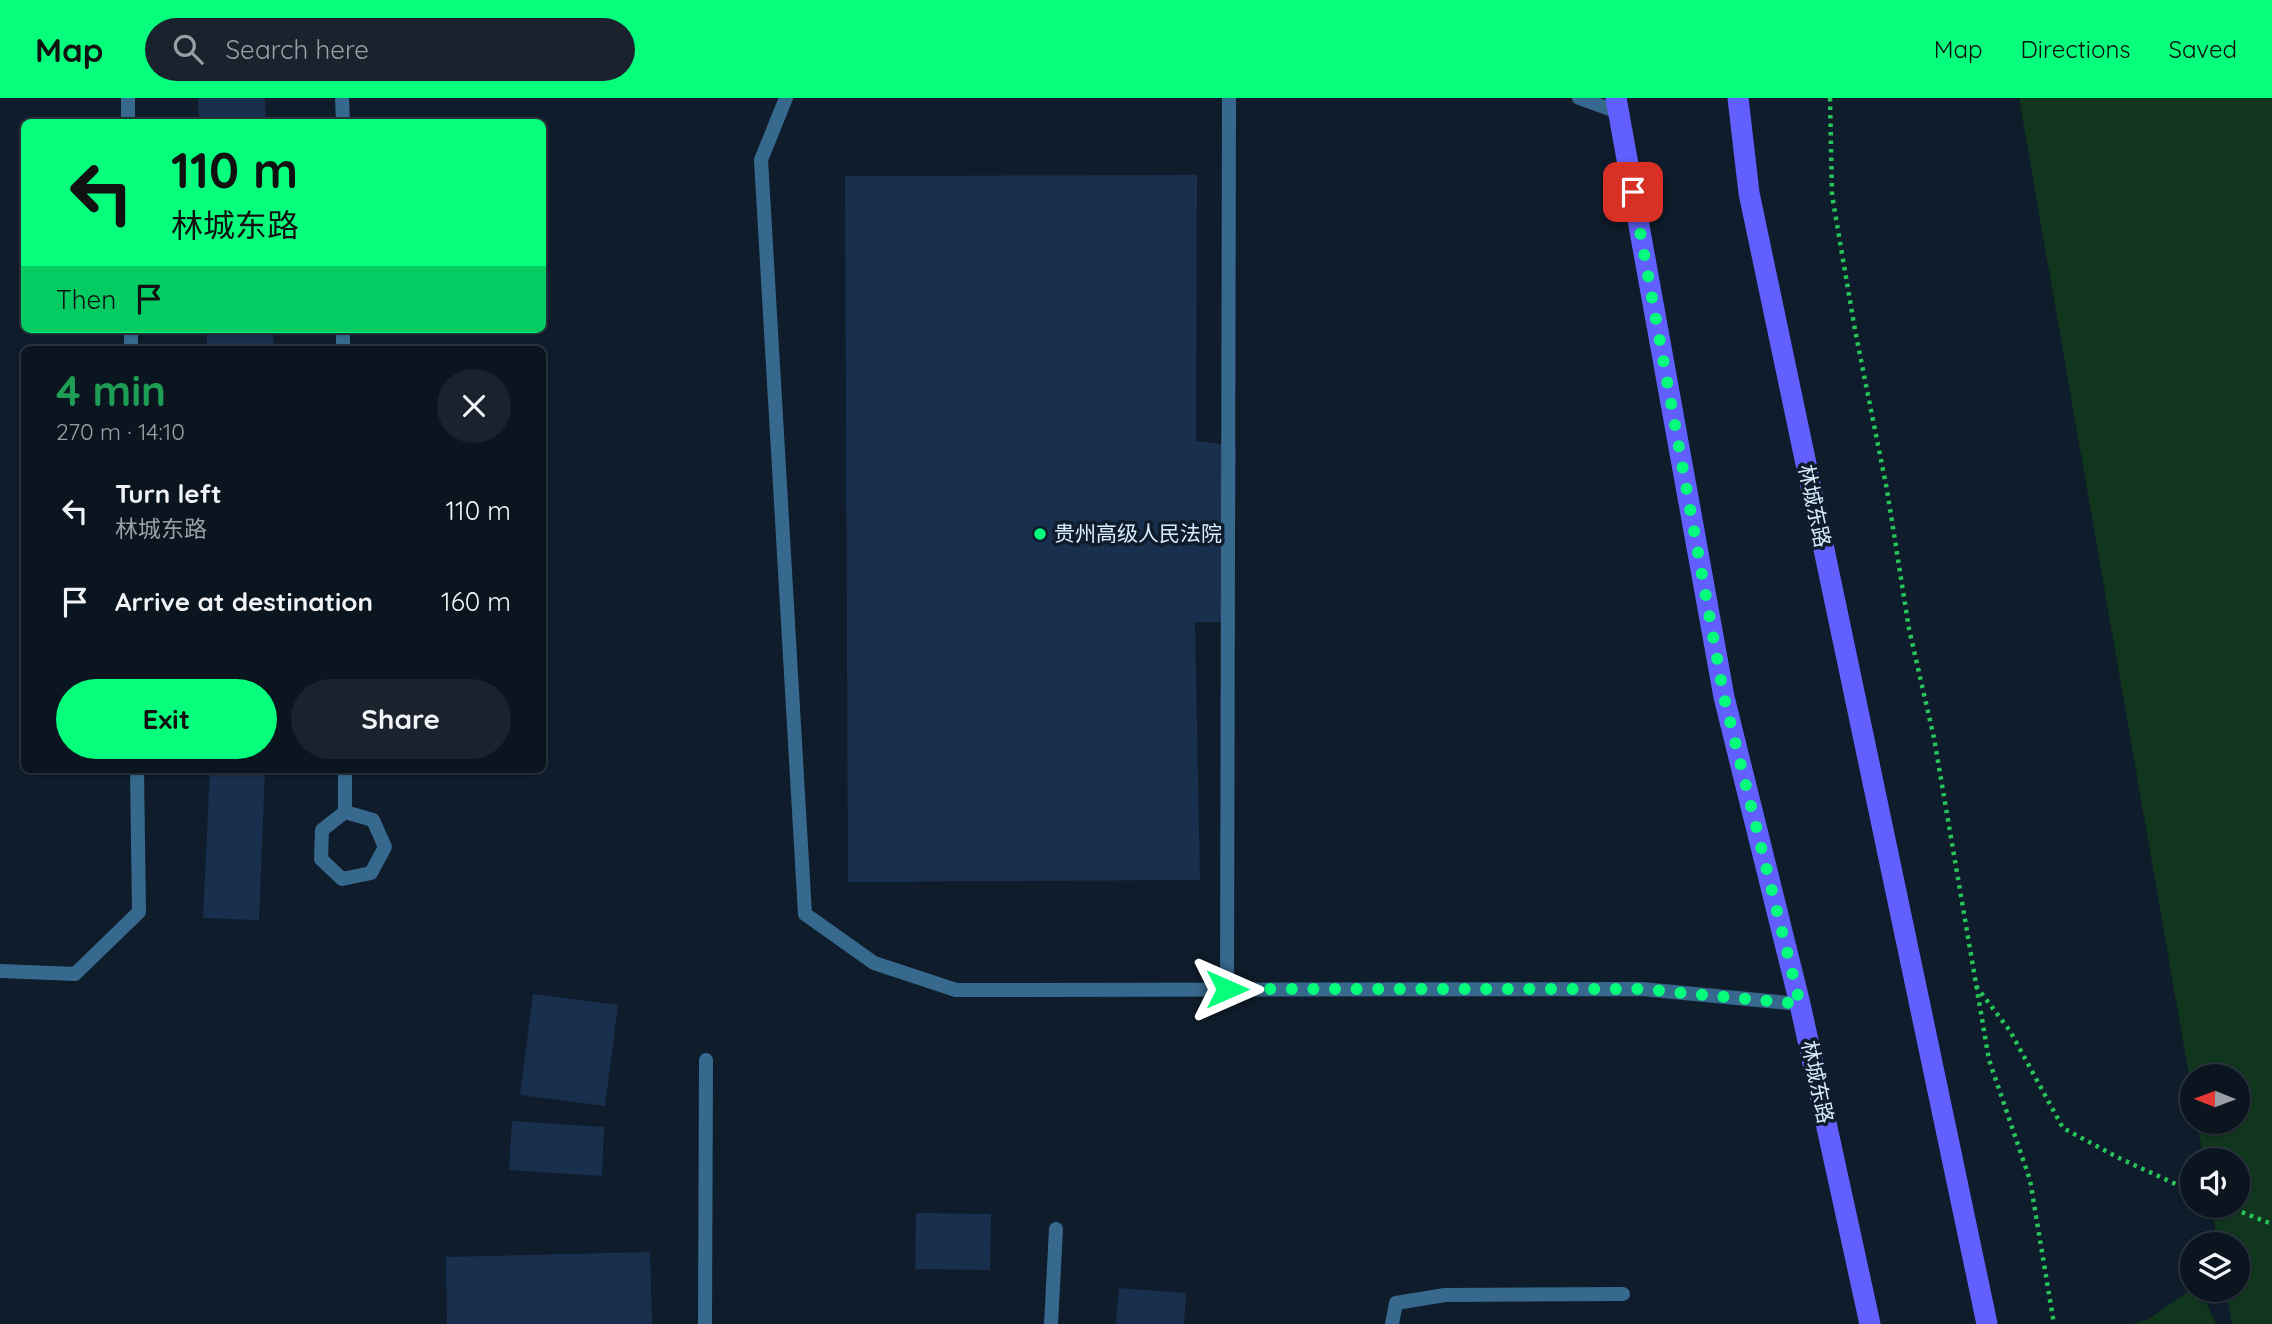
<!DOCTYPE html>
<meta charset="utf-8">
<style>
body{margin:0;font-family:Quicksand,"Noto Sans SC",sans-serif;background:#19222d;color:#f1f3f6;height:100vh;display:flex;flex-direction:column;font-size:26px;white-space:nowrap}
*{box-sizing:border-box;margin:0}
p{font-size:23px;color:#9a9fa5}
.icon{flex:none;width:38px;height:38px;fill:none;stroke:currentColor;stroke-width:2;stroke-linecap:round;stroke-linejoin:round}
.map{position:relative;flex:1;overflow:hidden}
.details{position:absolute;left:21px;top:248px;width:525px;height:427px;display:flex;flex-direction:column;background:#0b1520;border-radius:10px;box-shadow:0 2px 5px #0004,0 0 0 2px #2b343e}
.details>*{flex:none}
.top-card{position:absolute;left:21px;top:21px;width:525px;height:214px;border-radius:10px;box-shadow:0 2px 5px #0004,0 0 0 2px #2b343e;background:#05ff7c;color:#111;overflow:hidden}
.needle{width:46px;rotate:271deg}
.tools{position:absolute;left:2180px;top:966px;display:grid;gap:14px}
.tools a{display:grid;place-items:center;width:70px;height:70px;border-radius:50%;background:#0b1520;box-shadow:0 2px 5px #0004,0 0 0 2px #2b343e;font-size:35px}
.pin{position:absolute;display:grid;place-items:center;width:60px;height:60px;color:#fff;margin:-30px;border-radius:14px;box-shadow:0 4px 10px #0006}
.me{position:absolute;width:77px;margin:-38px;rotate:90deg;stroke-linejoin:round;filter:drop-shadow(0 0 5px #0008)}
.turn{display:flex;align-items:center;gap:24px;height:147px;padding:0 35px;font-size:32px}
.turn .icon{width:91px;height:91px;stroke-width:2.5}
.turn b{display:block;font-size:49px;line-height:60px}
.then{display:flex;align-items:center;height:66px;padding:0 35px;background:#0003;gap:14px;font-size:26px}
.round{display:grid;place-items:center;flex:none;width:74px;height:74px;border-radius:37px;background:#19222d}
.head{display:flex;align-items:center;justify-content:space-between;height:119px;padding:0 35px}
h1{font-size:42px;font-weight:700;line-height:52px;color:#1e9e55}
.action{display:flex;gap:14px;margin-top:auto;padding:14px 35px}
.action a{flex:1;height:80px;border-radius:42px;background:#05ff7c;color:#111;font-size:28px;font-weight:700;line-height:80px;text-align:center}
.action a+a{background:#19222d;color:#f1f3f6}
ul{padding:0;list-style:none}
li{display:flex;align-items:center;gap:21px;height:91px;padding:0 35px}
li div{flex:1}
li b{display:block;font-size:26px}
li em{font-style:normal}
header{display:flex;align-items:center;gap:42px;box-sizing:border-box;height:98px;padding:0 35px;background:#05ff7c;color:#111}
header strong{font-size:33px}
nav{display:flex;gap:38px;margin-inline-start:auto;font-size:24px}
.search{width:490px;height:63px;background:#19222d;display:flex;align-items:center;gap:18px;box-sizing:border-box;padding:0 24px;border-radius:38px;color:#9a9fa5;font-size:26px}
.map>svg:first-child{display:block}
.green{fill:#11361e}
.building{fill:#192f4e}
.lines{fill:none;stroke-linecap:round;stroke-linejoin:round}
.path{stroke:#27c559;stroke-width:4.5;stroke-dasharray:3.5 5;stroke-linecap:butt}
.service{stroke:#37698e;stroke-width:14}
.minor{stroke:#37698e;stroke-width:14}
.primary{stroke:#6160ff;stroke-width:21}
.route{stroke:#05ff7c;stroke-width:12;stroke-dasharray:0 21.6}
.poi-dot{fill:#05ff7c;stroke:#0f1c2b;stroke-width:2.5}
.labels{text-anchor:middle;stroke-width:7;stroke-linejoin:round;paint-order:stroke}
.street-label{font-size:21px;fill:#d9ecff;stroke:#0f1c2b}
.poi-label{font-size:21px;fill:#d9ecff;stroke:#0f1c2b;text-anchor:start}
</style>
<header>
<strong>Map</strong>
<div class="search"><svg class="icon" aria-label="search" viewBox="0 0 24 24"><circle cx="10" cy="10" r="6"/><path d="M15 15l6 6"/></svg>Search here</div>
<nav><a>Map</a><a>Directions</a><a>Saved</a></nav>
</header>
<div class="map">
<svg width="2272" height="1226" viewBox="0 0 2272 1226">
<rect width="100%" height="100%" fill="#0f1c2b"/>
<!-- green -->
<g class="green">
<path d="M2019,0H2272V1226H2232L2226,1192H2238V1146H2218L2211,1108H2238V1062H2204L2197,1024H2238V978H2193V1000Z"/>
<path d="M2193,1190L2201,1192L2216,1226H2132L2149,1221Z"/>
</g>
<!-- building -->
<g class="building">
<path d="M198,0H265L266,24H199Z"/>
<path d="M1197,77L1196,343L1236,348L1234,524H1195L1200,782L848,784L845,78Z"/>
<path d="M207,231H273L274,252H207Z"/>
<path d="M210,672H265L259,822L203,820Z"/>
<path d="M533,896L618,907L605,1008L520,997Z"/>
<path d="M512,1023L604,1029L602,1078L509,1072Z"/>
<path d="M916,1115L991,1116L990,1172L915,1171Z"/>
<path d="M650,1154L652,1226H447L446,1159Z"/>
<path d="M1119,1190L1186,1195L1184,1226H1116Z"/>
</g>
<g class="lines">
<!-- path -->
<g class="path">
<path d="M1830,0L1832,97L1855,232L1887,392L1909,531L1934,640L1989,962L2030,1082L2054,1226"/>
<path d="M1976,888L2010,933L2063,1030L2119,1060L2193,1094"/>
<path d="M2226,1108L2272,1126"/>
</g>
<!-- service -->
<g class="service">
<path d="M705,1226L706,962"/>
<path d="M1051,1226L1056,1131"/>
<path d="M1392,1226L1396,1205L1445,1197L1623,1196"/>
</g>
<!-- minor -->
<g class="minor">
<path d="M128,0V24"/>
<path d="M342,0L343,24"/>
<path d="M786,0L761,62L805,816L874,865L956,892L1642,891L1800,906"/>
<path d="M1579,0L1618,14"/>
<path d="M131,231V252"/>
<path d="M343,231V252"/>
<path d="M345,672V714"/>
<path d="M345,714L373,722L385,749L371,775L342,781L321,761L322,732Z"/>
<path d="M0,873L75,876L139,814L137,672"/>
<path d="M1227,891L1229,0"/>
</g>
<!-- primary -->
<g class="primary">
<path d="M1616,0L1724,599L1800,906L1870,1226"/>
<path d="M1738,0L1749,95L1987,1226"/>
</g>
</g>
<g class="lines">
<!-- route -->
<path class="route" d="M1227,891H1642L1800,906L1724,599L1633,94"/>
</g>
<!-- markers -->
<circle class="poi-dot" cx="1040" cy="436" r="7"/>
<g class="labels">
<!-- street labels -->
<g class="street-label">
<text transform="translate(1814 408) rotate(78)" y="7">林城东路</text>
<text transform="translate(1817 984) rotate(78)" y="7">林城东路</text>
</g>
<!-- poi labels -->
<g class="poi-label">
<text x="1054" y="443">贵州高级人民法院</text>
</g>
</g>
</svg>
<div class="tools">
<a><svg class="needle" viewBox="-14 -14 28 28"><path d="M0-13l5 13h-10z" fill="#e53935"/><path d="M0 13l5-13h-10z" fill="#9a9fa5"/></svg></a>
<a><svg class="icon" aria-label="sound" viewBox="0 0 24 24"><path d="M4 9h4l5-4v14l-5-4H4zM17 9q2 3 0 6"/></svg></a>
<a><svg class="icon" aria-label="layers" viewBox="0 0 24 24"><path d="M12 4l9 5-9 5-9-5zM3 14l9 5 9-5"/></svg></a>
</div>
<div class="pin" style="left:1633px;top:94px;background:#d93025"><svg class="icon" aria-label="arrive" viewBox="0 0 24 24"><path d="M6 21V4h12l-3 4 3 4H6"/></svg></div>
<svg class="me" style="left:1227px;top:891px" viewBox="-20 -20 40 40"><path d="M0-17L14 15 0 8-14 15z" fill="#05ff7c" stroke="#fff" stroke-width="4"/></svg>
<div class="top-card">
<div class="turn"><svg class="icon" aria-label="left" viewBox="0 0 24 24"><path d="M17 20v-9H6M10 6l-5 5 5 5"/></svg><div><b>110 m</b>林城东路</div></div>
<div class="then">Then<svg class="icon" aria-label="arrive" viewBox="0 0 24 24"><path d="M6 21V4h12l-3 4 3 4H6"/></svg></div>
</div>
<section class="details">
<div class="head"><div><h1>4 min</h1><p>270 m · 14:10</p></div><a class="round"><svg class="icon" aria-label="close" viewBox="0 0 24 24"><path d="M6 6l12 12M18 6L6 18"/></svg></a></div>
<ul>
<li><svg class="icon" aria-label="left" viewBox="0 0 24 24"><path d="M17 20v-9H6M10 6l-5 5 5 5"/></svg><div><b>Turn left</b><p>林城东路</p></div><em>110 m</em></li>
<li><svg class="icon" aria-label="arrive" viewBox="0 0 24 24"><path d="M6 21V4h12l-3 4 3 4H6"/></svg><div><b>Arrive at destination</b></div><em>160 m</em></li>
</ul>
<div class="action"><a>Exit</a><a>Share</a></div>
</section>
</div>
